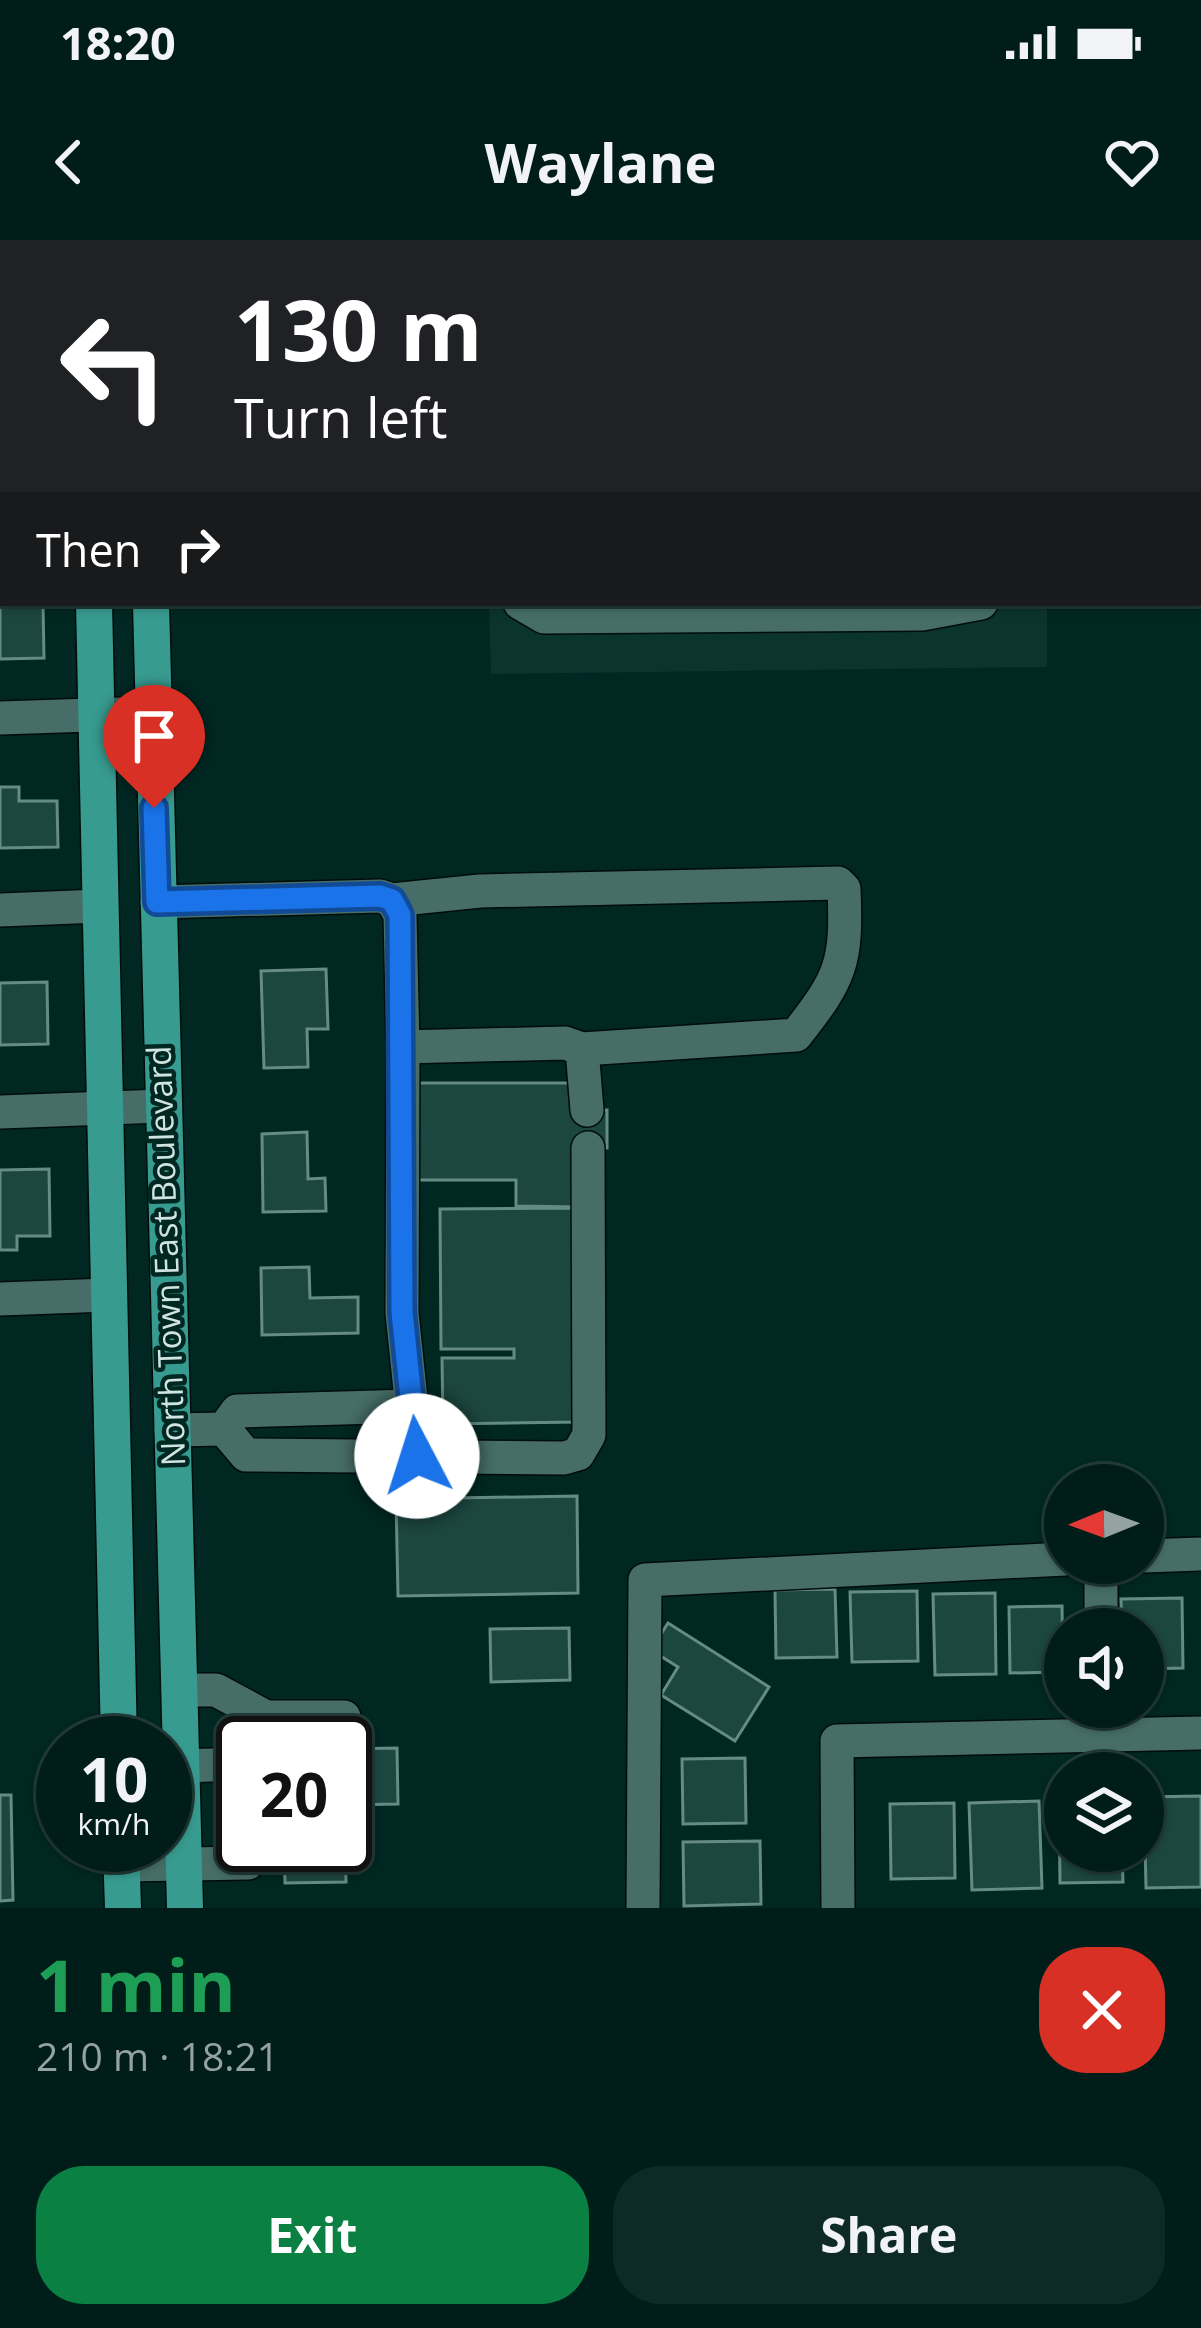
<!DOCTYPE html>
<meta charset="utf-8">
<style>
body{margin:0;font-family:"Open Sans",sans-serif;background:#0e2a27;color:#f1f3f6;height:100vh;display:flex;flex-direction:column;font-size:45px;white-space:nowrap}
*{box-sizing:border-box;margin:0}
p{font-size:39px;color:#95a2a2}
.icon{flex:none;width:66px;height:66px;fill:none;stroke:currentColor;stroke-width:2;stroke-linecap:round;stroke-linejoin:round}
.map{position:relative;height:1668px;overflow:hidden}
.side{display:flex;flex-direction:column;background:#001d1a;flex:1}
.side>*{flex:none}
.guide{position:absolute;left:0px;top:0px;width:1203px;height:366px;box-shadow:0 3px 9px #0004,0 0 0 3px #223b39;background:#202124;color:#fff;overflow:hidden}
.needle{width:78px;rotate:269deg}
.controls{position:absolute;left:1044px;top:1224px;display:grid;gap:24px}
.controls a{display:grid;place-items:center;width:120px;height:120px;border-radius:50%;background:#001d1a;box-shadow:0 3px 9px #0004,0 0 0 3px #223b39;font-size:60px}
.speed{position:absolute;left:36px;top:1476px;display:flex;gap:24px;font-size:60px;font-weight:700;text-align:center}
.speed>*{display:grid;place-content:center;width:156px;height:156px;border-radius:50%;background:#001d1a;box-shadow:0 3px 9px #0004,0 0 0 3px #223b39;line-height:1}
.speed small{font-size:30px;font-weight:400}
.speed .limit{border:6px solid #111;border-radius:18px;background:#fff;color:#111}
.pin{position:absolute;display:grid;place-items:center;width:102px;height:102px;color:#fff;margin:-123px -51px;border-radius:50% 50% 50% 0;rotate:-45deg;box-shadow:0 0 12px #0007}
.pin .icon{rotate:45deg}
.me{position:absolute;width:132px;margin:-66px;rotate:355deg;stroke-linejoin:round;filter:drop-shadow(0 0 9px #0008)}
.turn{display:flex;align-items:center;gap:42px;height:252px;padding:0 36px;font-size:54px}
.turn .icon{width:156px;height:156px;stroke-width:2.5}
.turn b{display:block;font-size:84px;line-height:102px}
.then{display:flex;align-items:center;height:114px;padding:0 36px;background:#0003;gap:24px;font-size:45px}
.round{display:grid;place-items:center;flex:none;width:126px;height:126px;border-radius:48px;background:#0e2a27}
.summary{display:flex;align-items:center;justify-content:space-between;height:204px;padding:0 36px}
h1{font-size:72px;font-weight:700;line-height:90px;color:#1e9e55}
.cta{display:flex;gap:24px;margin-top:auto;padding:24px 36px}
.cta a{flex:1;height:138px;border-radius:48px;background:#0b8043;color:#fff;font-size:48px;font-weight:700;line-height:138px;text-align:center}
.cta a+a{background:#0e2a27;color:#f1f3f6}
.status{display:flex;justify-content:space-between;align-items:center;height:84px;padding:0 60px;background:#001d1a;direction:ltr}
.status svg{height:33px;fill:currentColor}
header{display:flex;justify-content:space-between;align-items:center;height:156px;padding:0 36px;background:#001d1a;font-size:54px;font-weight:700}
.map>svg:first-child{display:block}
.built{fill:#0c342f}
.building{fill:#1c4640;stroke:#648b85;stroke-width:3}
.lines{fill:none;stroke-linecap:round;stroke-linejoin:round}
.minor-casing{stroke:#000d0b;stroke-width:36}
.major-casing{stroke:#000d0b;stroke-width:39}
.minor{stroke:#466d67;stroke-width:33}
.major{stroke:#389b90;stroke-width:36}
.route-casing{stroke:#114b97;stroke-width:30}
.route{stroke:#1a73e8;stroke-width:21}
.labels{text-anchor:middle;stroke-width:9;stroke-linejoin:round;paint-order:stroke}
.street-label{font-size:33px;fill:#d0e5e1;stroke:#002722}
</style>
<div class="status"><b>18:20</b><svg viewBox="0 0 49 12"><path d="M0 12V9h3v3zM5 12V6h3v6zM10 12V3h3v9zM15 12V0h3v12zM26 1h20v11H26zM47 4h2v5h-2z"/></svg></div>
<header><svg class="icon" aria-label="back" viewBox="0 0 24 24"><path d="M15 5l-7 7 7 7"/></svg>Waylane<svg class="icon" aria-label="heart" viewBox="0 0 24 24"><path d="M12 20l-8-8c-3-5 5-10 8-4 3-6 11-1 8 4z"/></svg></header>
<div class="map">
<svg width="1201" height="1668" viewBox="0 0 1201 1668">
<rect width="100%" height="100%" fill="#002722"/>
<!-- built -->
<path class="built" d="M489,363H1047V427L491,434Z"/>
<!-- building -->
<g class="building">
<rect x="861" y="0" width="110" height="3"/>
<path d="M0,359L43,363L44,418L0,419Z"/>
<path d="M0,547H19V561H57L58,607L0,608Z"/>
<path d="M326,729L328,789H307L308,827L264,828L261,731Z"/>
<path d="M47,742L48,804L0,805V743Z"/>
<path d="M415,843H580V870H607V908H578V967L516,966V940H415Z"/>
<path d="M307,892L308,939L325,938L326,971L263,972L262,894Z"/>
<path d="M49,929L50,996H17V1010H0V930Z"/>
<path d="M575,968L577,1182L443,1184L442,1118H514V1109H441L440,969Z"/>
<path d="M309,1027L310,1058L358,1057V1093L262,1095L261,1028Z"/>
<path d="M577,1256L578,1353L398,1356L396,1259Z"/>
<path d="M835,1349L837,1417L776,1418L775,1350Z"/>
<path d="M917,1351L918,1421L852,1422L850,1352Z"/>
<path d="M995,1353L996,1434L935,1435L933,1354Z"/>
<path d="M1182,1358L1183,1428L1143,1429V1389H1122L1121,1359Z"/>
<path d="M1062,1366L1063,1432L1010,1433L1009,1367Z"/>
<path d="M668,1383L769,1447L735,1501L661,1455L678,1427L651,1410Z"/>
<path d="M569,1388L570,1440L491,1442L490,1389Z"/>
<path d="M397,1508L398,1564L345,1565V1509Z"/>
<path d="M745,1518L746,1583L683,1584L682,1519Z"/>
<path d="M0,1555H11L13,1660L0,1661Z"/>
<path d="M1201,1556V1647L1146,1648L1144,1557Z"/>
<path d="M1039,1561L1042,1648L972,1650L969,1563Z"/>
<path d="M1059,1562H1065V1611H1122L1123,1642L1060,1643Z"/>
<path d="M954,1563L955,1638L891,1639L890,1564Z"/>
<path d="M760,1601L761,1664L684,1666L683,1602Z"/>
<path d="M345,1604L346,1642L285,1643L284,1605Z"/>
</g>
<g class="lines">
<defs>
<g id="minor">
<path d="M3,0V3"/>
<path d="M810,0V3"/>
<path d="M1002,0V3"/>
<path d="M249,3L251,0"/>
<path d="M536,3V0"/>
<path d="M0,214H3"/>
<path d="M0,290H3"/>
<path d="M520,363L544,377L922,374L981,363"/>
<path d="M0,478L151,473"/>
<path d="M392,660L480,651L838,643L844,649C847,722 842,737 796,795L582,809"/>
<path d="M157,662L380,656L392,660L400,675L403,807L565,803L582,809L587,870"/>
<path d="M0,670L100,666"/>
<path d="M403,807L402,1073L417,1217"/>
<path d="M0,872L162,866"/>
<path d="M0,1059L108,1055"/>
<path d="M224,1189L237,1171L412,1166"/>
<path d="M171,1190L224,1189L246,1215L564,1218L578,1214L589,1195L588,908"/>
<path d="M1143,1316L1201,1314"/>
<path d="M1101,1389V1323"/>
<path d="M178,1450H216L266,1477"/>
<path d="M255,1503L266,1477H344"/>
<path d="M181,1526L243,1524"/>
<path d="M122,1625L248,1623V1605"/>
<path d="M643,1668L645,1340L1065,1319"/>
<path d="M838,1668L837,1501L1201,1493"/>
</g>
<g id="major">
<path d="M98,3L99,0"/>
<path d="M153,3L154,0"/>
<path d="M94,363L119,1503"/>
<path d="M151,363L185,1668"/>
<path d="M121,1605L123,1668"/>
</g>
</defs>
<!-- minor casing -->
<use href="#minor" class="minor-casing"/>
<!-- major casing -->
<use href="#major" class="major-casing"/>
<!-- minor -->
<use href="#minor" class="minor"/>
<!-- major -->
<use href="#major" class="major"/>
</g>
<g class="lines">
<defs>
<path id="route" d="M154,568L157,662L380,656L392,660L400,675L402,1072L417,1216"/>
</defs>
<!-- route casing -->
<use href="#route" class="route-casing"/>
<!-- route -->
<use href="#route" class="route"/>
</g>
<g class="labels">
<!-- street labels -->
<g class="street-label">
<text transform="translate(166 1016) rotate(-92)" y="12">North Town East Boulevard</text>
</g>
</g>
</svg>
<div class="controls">
<a><svg class="needle" viewBox="-14 -14 28 28"><path d="M0-13l5 13h-10z" fill="#e53935"/><path d="M0 13l5-13h-10z" fill="#95a2a2"/></svg></a>
<a><svg class="icon" aria-label="sound" viewBox="0 0 24 24"><path d="M4 9h4l5-4v14l-5-4H4zM17 9q2 3 0 6"/></svg></a>
<a><svg class="icon" aria-label="layers" viewBox="0 0 24 24"><path d="M12 4l9 5-9 5-9-5zM3 14l9 5 9-5"/></svg></a>
</div>
<div class="speed"><div>10<small>km/h</small></div><div class="limit">20</div></div>
<div class="pin" style="left:154px;top:568px;background:#d93025"><svg class="icon" aria-label="arrive" viewBox="0 0 24 24"><path d="M6 21V4h12l-3 4 3 4H6"/></svg></div>
<svg class="me" style="left:417px;top:1216px" viewBox="-20 -20 40 40"><circle r="19" fill="#fff"/><path d="M0-13L10 11 0 6-10 11z" fill="#1a73e8"/></svg>
<div class="guide">
<div class="turn"><svg class="icon" aria-label="left" viewBox="0 0 24 24"><path d="M17 20v-9H6M10 6l-5 5 5 5"/></svg><div><b>130 m</b>Turn left</div></div>
<div class="then">Then<svg class="icon" aria-label="right" viewBox="0 0 24 24"><path d="M7 20v-9h11M14 6l5 5-5 5"/></svg></div>
</div>
</div>
<section class="side">
<div class="summary"><div><h1>1 min</h1><p>210 m · 18:21</p></div><a class="round" style="background:#d93025;color:#fff"><svg class="icon" aria-label="close" viewBox="0 0 24 24"><path d="M6 6l12 12M18 6L6 18"/></svg></a></div>
<div class="cta"><a>Exit</a><a>Share</a></div>
</section>
